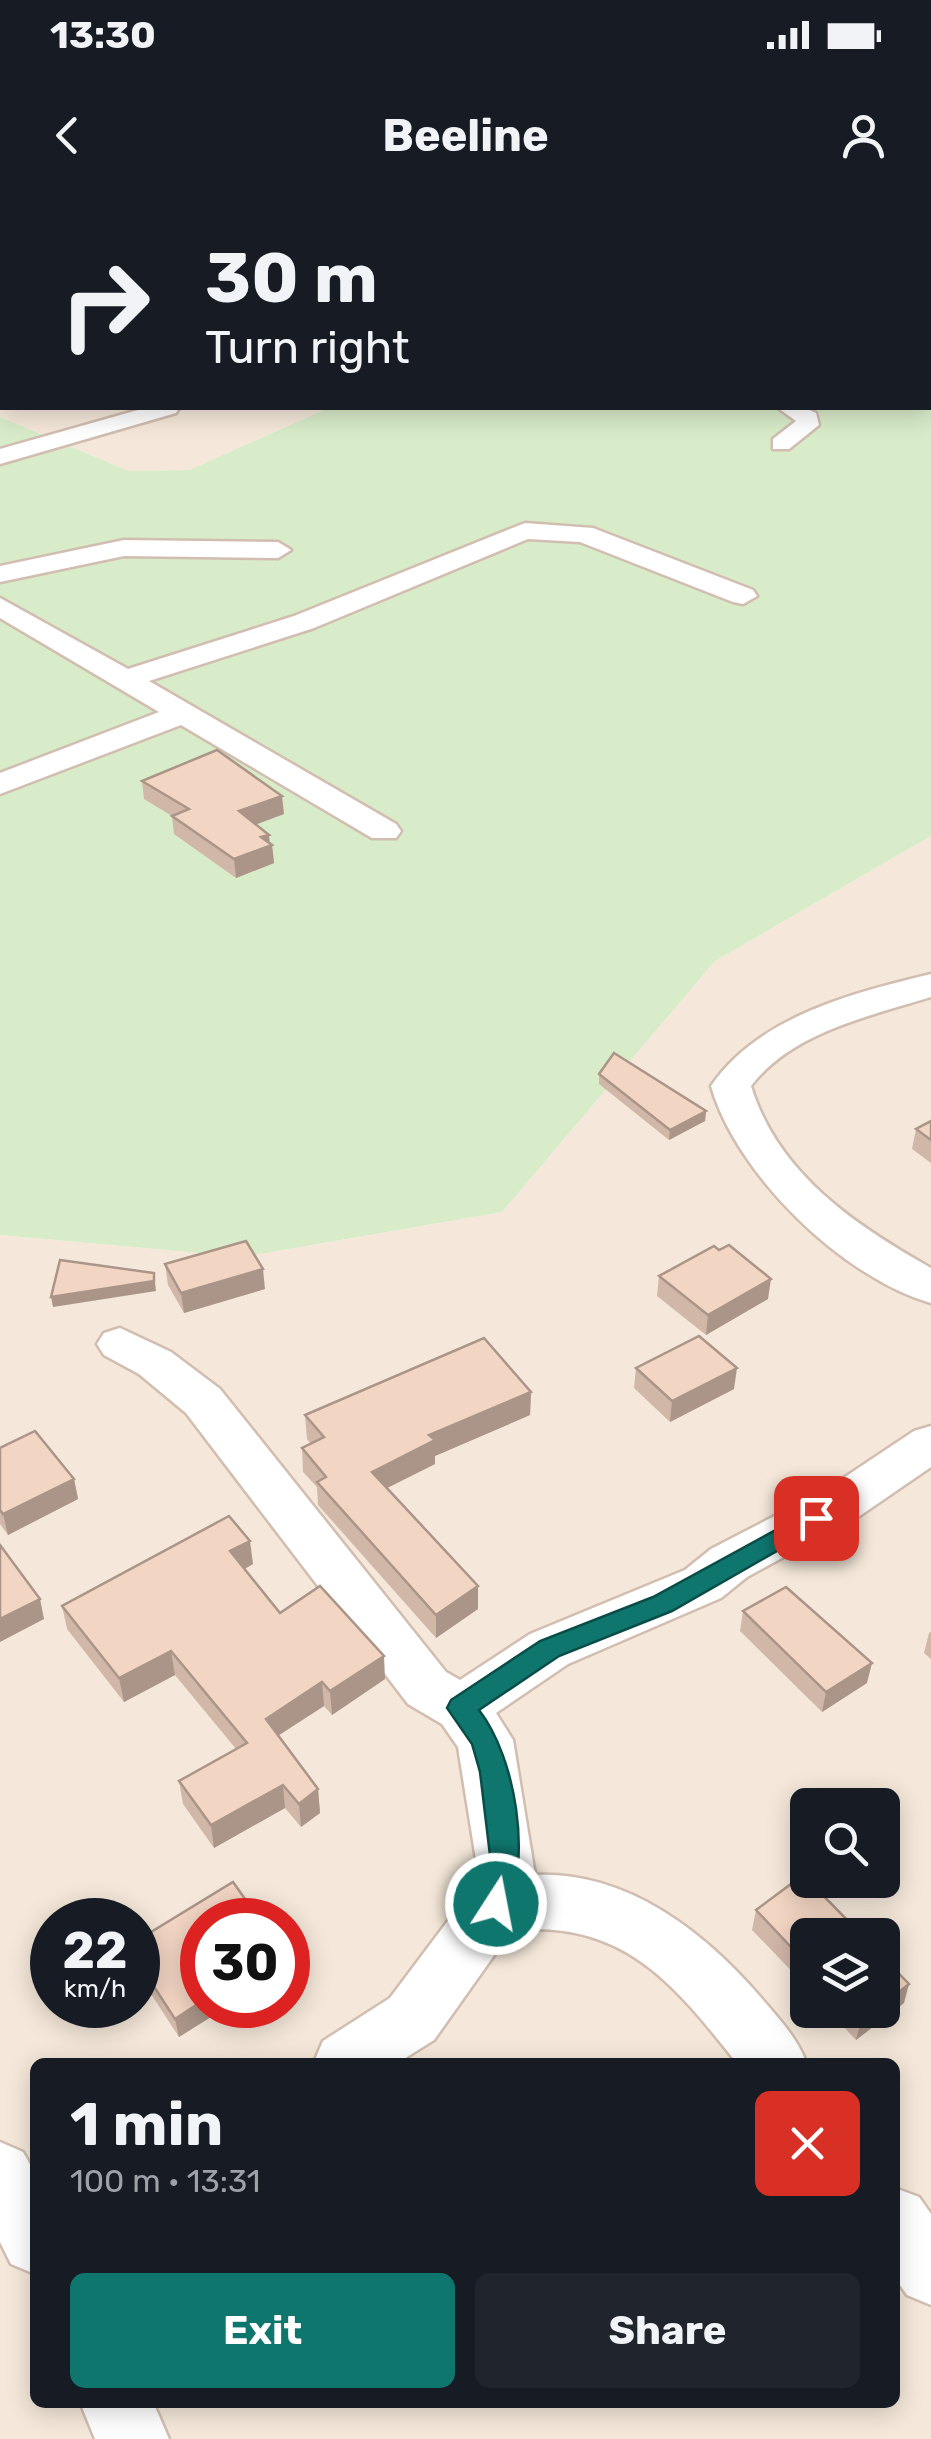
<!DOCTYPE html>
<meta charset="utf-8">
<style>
body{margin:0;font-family:Rubik,sans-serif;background:#20242c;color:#f1f3f6;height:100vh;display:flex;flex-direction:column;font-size:38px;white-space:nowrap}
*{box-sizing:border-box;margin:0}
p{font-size:32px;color:#9ea1a6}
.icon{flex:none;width:55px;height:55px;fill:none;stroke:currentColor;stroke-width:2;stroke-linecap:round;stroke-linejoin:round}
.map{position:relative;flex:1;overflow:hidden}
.panel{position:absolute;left:30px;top:1858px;width:870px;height:350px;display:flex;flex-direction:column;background:#171b24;border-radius:15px;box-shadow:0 5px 25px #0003}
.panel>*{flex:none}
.top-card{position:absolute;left:0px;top:0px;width:932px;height:210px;box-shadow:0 5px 25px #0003;background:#171b24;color:#f1f3f6;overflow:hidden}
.buttons{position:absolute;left:790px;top:1588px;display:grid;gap:20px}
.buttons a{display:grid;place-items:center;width:110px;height:110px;border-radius:15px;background:#171b24;box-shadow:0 5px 25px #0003;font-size:50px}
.speed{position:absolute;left:30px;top:1698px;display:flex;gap:20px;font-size:50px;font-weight:700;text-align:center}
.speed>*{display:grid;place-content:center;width:130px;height:130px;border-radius:50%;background:#171b24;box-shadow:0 5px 25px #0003;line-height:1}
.speed small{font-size:25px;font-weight:400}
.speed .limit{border:15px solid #d22;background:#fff;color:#111}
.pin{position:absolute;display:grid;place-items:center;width:85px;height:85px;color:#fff;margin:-42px;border-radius:20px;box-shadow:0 5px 15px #0006}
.me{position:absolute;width:110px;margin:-55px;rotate:11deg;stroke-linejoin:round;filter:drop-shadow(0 0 8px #0008)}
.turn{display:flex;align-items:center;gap:35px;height:210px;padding:0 40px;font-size:45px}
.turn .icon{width:130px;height:130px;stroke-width:2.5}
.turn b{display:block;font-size:70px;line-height:85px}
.round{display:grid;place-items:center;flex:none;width:105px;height:105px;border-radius:15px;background:#20242c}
.summary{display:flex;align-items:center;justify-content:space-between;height:170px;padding:0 40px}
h1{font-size:60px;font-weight:700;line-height:75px}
.action{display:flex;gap:20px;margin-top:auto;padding:20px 40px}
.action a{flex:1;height:115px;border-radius:15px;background:#0f766e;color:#fff;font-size:40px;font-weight:700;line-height:115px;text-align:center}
.action a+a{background:#20242c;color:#f1f3f6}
.status{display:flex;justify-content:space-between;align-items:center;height:70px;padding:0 50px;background:#171b24;direction:ltr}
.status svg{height:28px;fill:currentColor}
header{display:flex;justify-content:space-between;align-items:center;height:130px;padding:0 40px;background:#171b24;font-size:45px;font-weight:700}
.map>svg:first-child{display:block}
.residential{fill:#f5e8da;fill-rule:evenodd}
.green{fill:#d8ecc9}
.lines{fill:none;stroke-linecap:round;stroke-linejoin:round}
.minor-casing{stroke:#d1beb0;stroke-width:5}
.minor{fill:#fff;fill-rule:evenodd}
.wall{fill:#d1b7a8}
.shaded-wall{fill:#aa9588}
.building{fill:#f3d5c3;stroke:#aa9588;stroke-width:2.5}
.route{fill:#0f766e;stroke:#0a4d48;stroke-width:2.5}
</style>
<div class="status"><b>13:30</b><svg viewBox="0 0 49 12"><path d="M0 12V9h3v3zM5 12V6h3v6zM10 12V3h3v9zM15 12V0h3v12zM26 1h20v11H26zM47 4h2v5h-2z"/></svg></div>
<header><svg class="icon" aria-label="back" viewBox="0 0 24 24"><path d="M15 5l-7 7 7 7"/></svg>Beeline<svg class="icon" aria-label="person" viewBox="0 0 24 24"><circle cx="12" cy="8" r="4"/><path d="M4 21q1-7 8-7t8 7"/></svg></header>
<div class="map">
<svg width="931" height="2239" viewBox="0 0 931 2239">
<rect width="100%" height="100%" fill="#fdf6ec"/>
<!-- residential -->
<g class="residential">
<path d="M0,174L2,208H328L189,270L129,271L0,217Z"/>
<path d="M931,636V2239H0V1035L243,1057L502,1012L715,761ZM808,1605H882V1680H808ZM52,1720H138V1805H52ZM202,1720H288V1805H202ZM808,1735H882V1810H808ZM35,1862H895V2202H35Z"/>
</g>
<!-- green -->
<g class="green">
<path d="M283,0H822L826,2H291Z"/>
<path d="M931,23V636L715,761L502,1012L243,1057L0,1035V217L129,271L189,270L328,208H930Z"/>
</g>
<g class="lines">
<defs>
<g id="minor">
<path d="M34,0H57L58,2H36Z"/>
<path d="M287,0H311L312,2H289Z"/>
<path d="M532,0H558L559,2H534Z"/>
<path d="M0,74L2,75V87L0,86Z"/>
<path d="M2,152V166L0,167V153Z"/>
<path d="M145,208H179L176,213L0,264V249Z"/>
<path d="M778,208H805L816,213L819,225L789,249H773V239L796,221Z"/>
<path d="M525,323L593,328L753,390L757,396L743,404L733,402L580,342L528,339L314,428L149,481L396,624L401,631L396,638H372L181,525L0,594V573L159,512L0,418V398L128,469L294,416Z"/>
<path d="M124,340L278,342L291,350L278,358L124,356L0,382V366Z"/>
<path d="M931,774V797C870,816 792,832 751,886C778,974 855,1025 931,1068V1103C843,1078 736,974 711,886C759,816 853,793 931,774Z"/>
<path d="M120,1128L171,1152L220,1189L446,1472L460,1480L530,1434L685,1370L711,1349L827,1289L914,1231L931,1226V1267L861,1315L747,1377L721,1398L568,1464L496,1513L513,1540L535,1675C628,1671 706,1733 763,1800C780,1820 797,1838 806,1862H736C672,1781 623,1721 512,1730L434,1840L399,1862H314L323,1841L390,1798L471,1690L478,1672L458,1547L442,1524L408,1504L186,1213L139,1174L104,1155L97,1144L104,1133Z"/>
<path d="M0,1942L23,1952L35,1973V2074L11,2064L0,2042Z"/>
<path d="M895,1988L919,1997L931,2014V2105L907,2095L895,2078Z"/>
<path d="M80,2202H153L169,2239H95Z"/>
</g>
</defs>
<!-- minor casing -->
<use href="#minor" class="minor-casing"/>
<!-- minor -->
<use href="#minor" class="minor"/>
</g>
<!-- wall -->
<g class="wall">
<path d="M142,581L284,614L256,624L272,645L274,663L236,678L174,634L172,616L144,599Z"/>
<path d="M599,874L706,911L705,921L669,940L599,884Z"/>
<path d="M931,921V963L912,949L916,929Z"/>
<path d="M165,1064L265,1089L184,1113L168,1085Z"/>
<path d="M659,1076L768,1099L706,1135L657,1096Z"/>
<path d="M636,1168L734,1189L670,1222L634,1188Z"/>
<path d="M531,1192L530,1215L435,1256V1264L387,1288L478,1409L436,1438L318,1305L317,1287L303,1272L302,1248L311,1244L307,1239L305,1215Z"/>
<path d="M0,1248L74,1279L78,1299L8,1335L0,1324Z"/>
<path d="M253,1364L245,1369L280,1413L385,1479L332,1515L324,1506L278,1536L318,1589L320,1613L301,1627L285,1608L214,1648L183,1604L179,1581L236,1549L175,1475L124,1502L67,1429L62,1406Z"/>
<path d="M743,1411L867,1483L822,1512L740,1431Z"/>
<path d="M931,1432V1459L924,1453L929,1433Z"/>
<path d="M756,1710L808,1735V1788L752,1730Z"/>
<path d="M138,1740L202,1805H230L179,1837L138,1774Z"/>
<path d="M904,1803L856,1840L828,1810H882Z"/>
</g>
<!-- shaded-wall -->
<g class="shaded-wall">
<path d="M282,596L284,614L241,630L239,611Z"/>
<path d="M269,635L270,646L272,645L274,663L236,678L234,659L261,637Z"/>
<path d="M706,911L705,921L669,940L670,930Z"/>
<path d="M263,1069L265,1089L184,1113L181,1093Z"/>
<path d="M154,1073L156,1091L53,1107L51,1097Z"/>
<path d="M771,1079L768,1099L706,1135L708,1115Z"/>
<path d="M737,1168L734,1189L670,1222L672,1201Z"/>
<path d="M531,1192L530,1215L435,1256V1264L373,1295L372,1272L429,1235Z"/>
<path d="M74,1279L78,1299L8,1335L3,1314Z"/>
<path d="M250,1341L253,1364L233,1375L230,1351Z"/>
<path d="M478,1386V1409L436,1438V1415Z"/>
<path d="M40,1399L44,1419L0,1442V1419Z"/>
<path d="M171,1451L175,1475L124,1502L119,1478Z"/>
<path d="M384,1456L385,1479L332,1515L330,1491Z"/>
<path d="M872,1463L867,1483L822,1512L826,1492Z"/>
<path d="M322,1482L324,1506L268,1542L266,1519Z"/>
<path d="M283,1585L285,1608L214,1648L211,1625Z"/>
<path d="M318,1589L320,1613L301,1627L299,1604Z"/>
<path d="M909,1784L904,1803L856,1840L861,1821L876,1810H882V1805Z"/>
<path d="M202,1801V1805H230L179,1837L175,1819Z"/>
</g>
<!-- building -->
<g class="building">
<path d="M109,0H239L248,2H110L105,1Z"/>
<path d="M217,550L282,596L239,611L269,635L261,637L272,645L234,659L172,616L189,609L142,581Z"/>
<path d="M614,853L706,911L670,930L599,874Z"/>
<path d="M931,921V940L916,929Z"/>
<path d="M246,1041L263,1069L181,1093L165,1064Z"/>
<path d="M729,1045L771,1079L708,1115L659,1076L714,1046L719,1050Z"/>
<path d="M60,1060L154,1073V1081L51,1097Z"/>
<path d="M699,1136L737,1168L672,1201L636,1168Z"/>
<path d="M484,1138L531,1192L429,1235L435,1240L372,1272L478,1386L436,1415L317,1282L326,1277L302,1248L324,1237L305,1215Z"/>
<path d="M35,1231L74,1279L3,1314L0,1310V1248Z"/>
<path d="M229,1316L250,1341L230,1351L280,1413L320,1386L384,1456L330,1491L322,1482L266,1519L318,1589L299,1604L283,1585L211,1625L179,1581L247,1543L171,1451L119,1478L62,1406Z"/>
<path d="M0,1345L40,1399L0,1419Z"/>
<path d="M786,1387L872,1463L826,1492L743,1411Z"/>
<path d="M803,1675L862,1735H808V1765L756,1710Z"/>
<path d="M233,1682L260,1720H202V1801L175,1819L138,1762V1740Z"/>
<path d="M882,1756L909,1784L882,1805Z"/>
<path d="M850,1810H876L861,1821Z"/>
</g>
<!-- route -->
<path class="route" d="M816,1308L828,1318L824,1324L672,1411L559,1456L479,1510C516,1558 532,1659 506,1714L496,1718L485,1714L481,1704L492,1672L480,1572L472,1544L447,1508L451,1500L540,1441L653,1397Z"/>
</svg>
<div class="buttons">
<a><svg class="icon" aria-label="search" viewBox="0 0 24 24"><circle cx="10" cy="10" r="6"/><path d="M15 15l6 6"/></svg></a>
<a><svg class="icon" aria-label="layers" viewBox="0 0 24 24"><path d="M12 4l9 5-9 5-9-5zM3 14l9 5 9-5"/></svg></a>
</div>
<div class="speed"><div>22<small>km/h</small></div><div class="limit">30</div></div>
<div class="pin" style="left:816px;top:1318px;background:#d93025"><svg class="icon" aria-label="arrive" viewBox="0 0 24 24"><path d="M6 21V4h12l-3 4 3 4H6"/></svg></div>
<svg class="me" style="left:496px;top:1704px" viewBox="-20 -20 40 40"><circle r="17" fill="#0f766e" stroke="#fff" stroke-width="3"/><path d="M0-11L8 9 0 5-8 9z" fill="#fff"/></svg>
<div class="top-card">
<div class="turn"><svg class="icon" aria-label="right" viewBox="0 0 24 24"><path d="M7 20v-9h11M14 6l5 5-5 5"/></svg><div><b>30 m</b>Turn right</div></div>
</div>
<section class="panel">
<div class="summary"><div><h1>1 min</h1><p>100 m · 13:31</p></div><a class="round" style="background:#d93025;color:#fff"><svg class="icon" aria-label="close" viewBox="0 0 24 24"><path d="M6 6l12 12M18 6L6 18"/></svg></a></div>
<div class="action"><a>Exit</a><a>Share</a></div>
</section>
</div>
